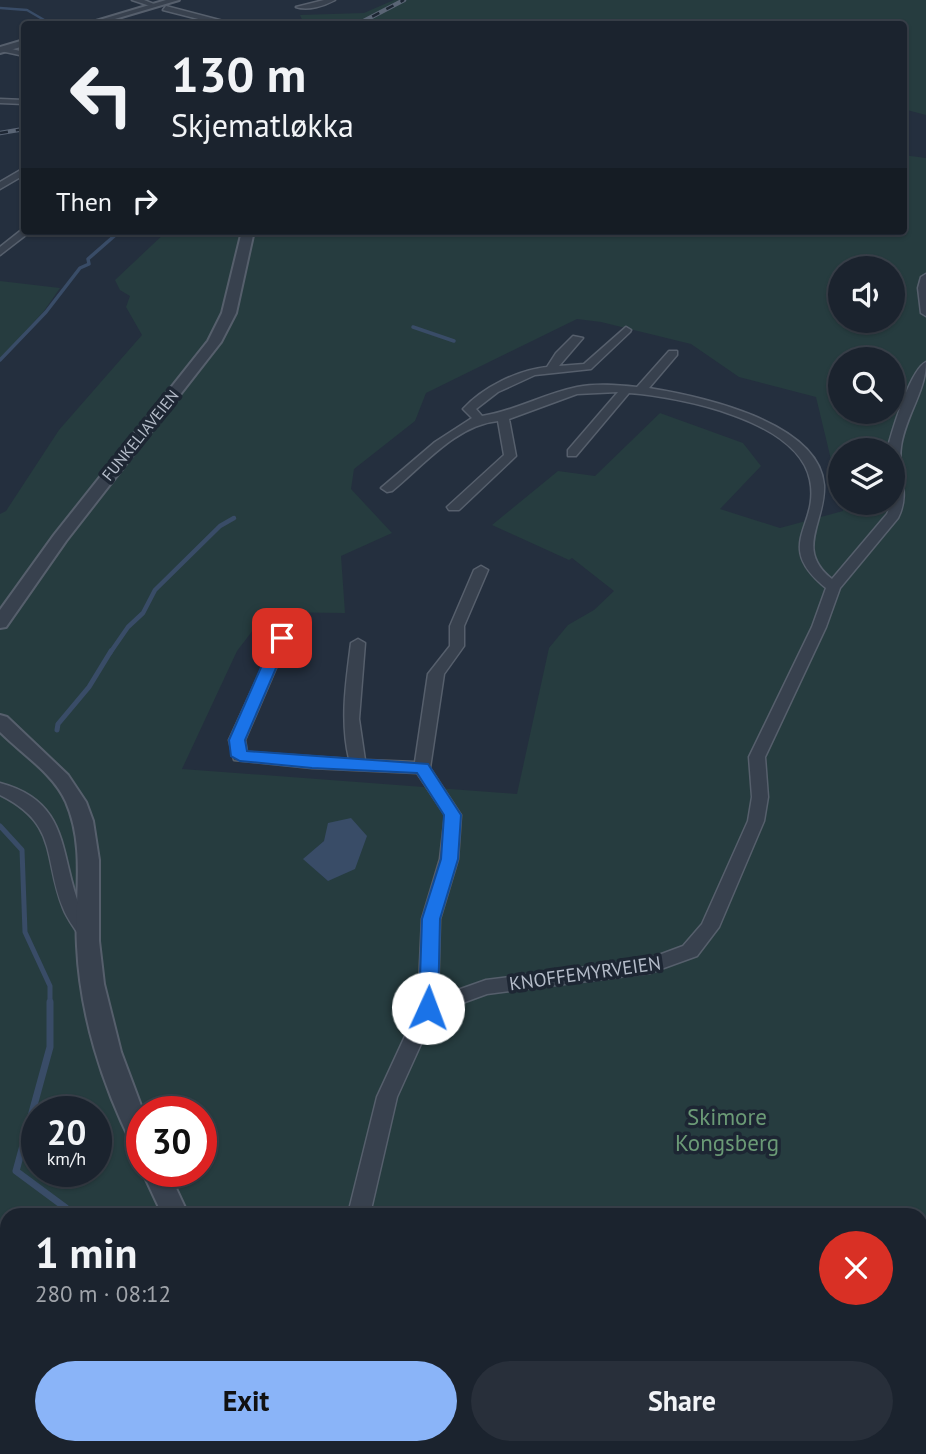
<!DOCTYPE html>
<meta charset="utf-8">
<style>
body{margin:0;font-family:"PT Sans",sans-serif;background:#282f3a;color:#f1f3f6;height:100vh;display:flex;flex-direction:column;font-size:26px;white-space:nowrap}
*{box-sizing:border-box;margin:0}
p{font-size:23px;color:#a0a4aa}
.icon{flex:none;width:38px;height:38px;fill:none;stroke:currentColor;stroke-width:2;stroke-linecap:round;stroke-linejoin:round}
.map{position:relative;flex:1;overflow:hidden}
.drawer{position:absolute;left:0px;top:1208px;width:928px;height:247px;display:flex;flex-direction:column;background:#1b232e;border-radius:21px 21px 0 0;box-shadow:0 2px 5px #0004,0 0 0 2px #39404a}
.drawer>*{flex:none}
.banner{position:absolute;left:21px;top:21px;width:886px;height:214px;border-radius:7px;box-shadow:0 2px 5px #0004,0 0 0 2px #39404a;background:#1b232e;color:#f1f3f6;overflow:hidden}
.fabs{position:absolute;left:828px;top:256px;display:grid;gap:14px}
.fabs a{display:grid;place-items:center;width:77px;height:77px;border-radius:50%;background:#1b232e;box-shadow:0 2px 5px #0004,0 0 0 2px #39404a;font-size:35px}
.speed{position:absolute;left:21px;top:1096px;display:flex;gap:14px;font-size:35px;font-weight:700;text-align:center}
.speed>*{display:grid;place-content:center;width:91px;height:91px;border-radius:50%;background:#1b232e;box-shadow:0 2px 5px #0004,0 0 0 2px #39404a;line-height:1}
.speed small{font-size:18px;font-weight:400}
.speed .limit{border:10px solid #d22;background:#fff;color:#111}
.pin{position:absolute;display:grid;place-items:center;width:60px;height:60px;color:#fff;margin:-30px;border-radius:14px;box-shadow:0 4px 10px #0006}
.me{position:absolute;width:77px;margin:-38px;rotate:2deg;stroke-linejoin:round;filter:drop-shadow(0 0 5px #0008)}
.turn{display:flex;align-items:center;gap:24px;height:147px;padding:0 35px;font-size:32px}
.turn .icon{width:91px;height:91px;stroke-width:2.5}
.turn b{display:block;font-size:49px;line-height:60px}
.then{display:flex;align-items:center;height:66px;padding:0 35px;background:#0003;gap:14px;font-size:26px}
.round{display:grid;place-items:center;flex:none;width:74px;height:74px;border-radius:37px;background:#282f3a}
.head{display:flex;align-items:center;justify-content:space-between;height:119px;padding:0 35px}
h1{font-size:42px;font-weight:600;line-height:52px}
.button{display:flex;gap:14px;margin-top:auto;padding:14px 35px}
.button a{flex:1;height:80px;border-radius:42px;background:#8ab4f8;color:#111;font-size:28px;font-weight:600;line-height:80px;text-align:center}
.button a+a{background:#282f3a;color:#f1f3f6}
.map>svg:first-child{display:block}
.green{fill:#263c3f;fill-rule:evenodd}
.water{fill:#394c67}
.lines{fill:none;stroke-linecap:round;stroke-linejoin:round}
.stream-far4{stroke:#394c67;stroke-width:2.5}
.stream-far3{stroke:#394c67;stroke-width:3.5}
.stream-far2{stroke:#394c67;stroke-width:4.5}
.stream-far1{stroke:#394c67;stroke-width:5}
.stream{stroke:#394c67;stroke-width:7}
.minor-casing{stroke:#565f6c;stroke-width:3}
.tertiary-casing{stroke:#565f6c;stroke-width:4}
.minor{fill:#38414e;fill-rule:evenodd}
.tertiary{fill:#38414e;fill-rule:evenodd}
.rail-casing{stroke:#5a6575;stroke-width:4.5}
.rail{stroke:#1d2633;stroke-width:2.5;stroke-dasharray:8;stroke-linecap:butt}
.route{fill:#1a73e8;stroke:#114b97;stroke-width:2}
.labels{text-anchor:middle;stroke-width:7;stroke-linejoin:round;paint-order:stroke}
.far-street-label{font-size:16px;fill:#b4bcc9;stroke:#1d2633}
.street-label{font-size:19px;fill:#b4bcc9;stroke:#1d2633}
.near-park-label{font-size:23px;fill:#6b9a76;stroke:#1d2633}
</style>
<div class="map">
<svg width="926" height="1454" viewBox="0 0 926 1454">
<rect width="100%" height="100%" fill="#242f3e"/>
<!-- green -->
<g class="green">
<path d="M394,0H926V115L903,109V24H304L300,15L364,13Z"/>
<path d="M903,155L926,158V1454H521L522,1447H920V1214H7V1447H451L433,1454L410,1450L408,1454H0V514L6,511L59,430L142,335L126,307L130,296L120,290L115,280L167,231H903ZM840,268H892V320H840ZM577,319L601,322L691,344L739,377L816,397L840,497V450H892V502H841L843,511L780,528L720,509L761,466L743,443L660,413L595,476L558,471L492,525L569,560L572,558L614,591L594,610L568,625L549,648L517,794L182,769L237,651L267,612L345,613L341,556L392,533L351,489L354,469L415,421L426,393ZM840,359H892V411H840ZM324,841L328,881L304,859ZM37,1111H96V1171H37ZM142,1111H201V1171H142Z"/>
<path d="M0,281L60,288L44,311L0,359Z"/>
</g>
<!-- water -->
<path class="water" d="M351,818L367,836L355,869L328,881L303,859L324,841L328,823Z"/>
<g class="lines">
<!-- stream-far4 -->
<path class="stream-far4" d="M0,8L27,10L51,24"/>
<!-- stream-far3 -->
<g class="stream-far3">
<path d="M413,327L454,341"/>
<path d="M0,360L46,312L80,268L89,264L88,259L120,231"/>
</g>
<!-- stream-far2 -->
<path class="stream-far2" d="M110,653L128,627L143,613L155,590L220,526L234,518"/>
<!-- stream-far1 -->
<g class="stream-far1">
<path d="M57,730L58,724L89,687L111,651"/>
<path d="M0,826L22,850L25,932L50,986V1004"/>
</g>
<!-- stream -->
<g class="stream">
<path d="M50,1002V1047L16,1171L66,1208V1214"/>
<path d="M7,1289V1292"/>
<path d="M124,1447L128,1454"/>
</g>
<defs>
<g id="minor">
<path d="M132,0H144L154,4L150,6Z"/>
<path d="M324,0H335C324,6 308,11 296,7Z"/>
<path d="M166,6L227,22L228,24H218L163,10Z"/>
<path d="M4,47L24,52V56L1,51Z"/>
<path d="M0,99L24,100V104L0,103Z"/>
<path d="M24,168V175L0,189V182Z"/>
<path d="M24,228V231H31L0,255V247Z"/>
<path d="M926,274V316L921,313L918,288L921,277Z"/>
<path d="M626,327L631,330L630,332L591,369L535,375L498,392L476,409L482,416C518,410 543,394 577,387C597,383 618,385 637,387L669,351H677V355L649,388C698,396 819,421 824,485C826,522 794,549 832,579L887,514L892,502V450H888L889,443C894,425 911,369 926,362C926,391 905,417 901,447C897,472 911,493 898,518L840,588L826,627L765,757L768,797L764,821L719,927L697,956L650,973L487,994L435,1013L397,1097L370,1214H348L377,1097L418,1008L422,919L440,859L445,815L417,773L312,768L234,760L229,740L277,635L282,634L289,638L245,740L247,752L349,759C340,721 346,682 351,643L358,639L365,643L359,719L365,760L415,762L428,674L450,646V626L474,570L481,566L488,570L464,626V646L444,674L430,768L461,815L458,859L440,919L438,997L486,980L648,959L683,946L702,924L748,821L752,797L749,757L812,627L826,588C772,544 820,527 810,480C798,420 680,397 629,393L576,456H568V450L618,392L577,394L509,419L516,456L459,510H449L447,507L504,455L498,421C456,425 423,466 392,491L387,492L381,488L435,442L472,418L463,409C483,387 518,370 547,367L556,353L573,336L583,338L559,366L584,364Z"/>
<path d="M0,783C72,802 59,857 81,909C84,917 91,924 95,932L92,937H80C74,927 67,919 63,908C43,858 59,824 0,795Z"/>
</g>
<g id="tertiary">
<path d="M166,0H179L98,24H86Z"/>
<path d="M24,40V46L0,53V47Z"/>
<path d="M242,231H254L236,313L221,342L66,541L6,627L0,628V610L54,535L208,341L222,313Z"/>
<path d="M0,715L7,717L68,775L86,802L93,821L99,860V941L104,984L121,1052L143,1111L142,1149L133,1146C102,1085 80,1014 77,946C74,898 86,848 66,802C53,773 22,754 0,732Z"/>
<path d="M142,1171H168L188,1214H162Z"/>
<path d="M253,1447H283L285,1454H255Z"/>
</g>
</defs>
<!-- minor casing -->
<use href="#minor" class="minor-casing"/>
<!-- tertiary casing -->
<use href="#tertiary" class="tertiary-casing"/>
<!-- minor -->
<use href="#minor" class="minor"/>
<!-- tertiary -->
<use href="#tertiary" class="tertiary"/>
<defs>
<g id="rail">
<path d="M358,24L404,0"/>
<path d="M0,133L24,129"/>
</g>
</defs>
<!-- rail casing -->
<use href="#rail" class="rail-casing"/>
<!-- rail -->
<use href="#rail" class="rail"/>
</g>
<!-- route -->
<path class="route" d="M282,634L289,638L245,740L247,751L428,764L461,815L458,859L440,919L438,1008L435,1013L428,1016L421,1013L419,1008L422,919L441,859L444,815L417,773L312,768L240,761L231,756L229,740L274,638Z"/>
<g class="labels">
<!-- far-street labels -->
<g class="far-street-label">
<text transform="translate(140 435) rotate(-51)" y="6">FUNKELIAVEIEN</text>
</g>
<!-- street labels -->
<g class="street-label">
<text transform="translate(585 973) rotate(-8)" y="7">KNOFFEMYRVEIEN</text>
</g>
<!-- near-park labels -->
<g class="near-park-label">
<text x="727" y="1125">Skimore<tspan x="727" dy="26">Kongsberg</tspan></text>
</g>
</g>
</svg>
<div class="fabs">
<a><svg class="icon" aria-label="sound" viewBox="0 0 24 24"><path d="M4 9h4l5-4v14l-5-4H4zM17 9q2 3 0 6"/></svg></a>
<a><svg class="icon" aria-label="search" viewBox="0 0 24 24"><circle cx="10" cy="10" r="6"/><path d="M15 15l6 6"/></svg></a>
<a><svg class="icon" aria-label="layers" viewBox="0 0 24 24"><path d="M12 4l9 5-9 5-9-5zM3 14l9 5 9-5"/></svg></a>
</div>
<div class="speed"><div>20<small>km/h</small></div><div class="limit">30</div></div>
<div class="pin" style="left:282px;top:638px;background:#d93025"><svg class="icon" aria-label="arrive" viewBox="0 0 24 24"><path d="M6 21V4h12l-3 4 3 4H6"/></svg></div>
<svg class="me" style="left:428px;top:1008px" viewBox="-20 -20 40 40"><circle r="19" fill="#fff"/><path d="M0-13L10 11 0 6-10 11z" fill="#1a73e8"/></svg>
<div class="banner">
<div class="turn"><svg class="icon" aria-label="left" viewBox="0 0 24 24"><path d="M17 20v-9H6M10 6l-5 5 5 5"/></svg><div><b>130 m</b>Skjematløkka</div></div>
<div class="then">Then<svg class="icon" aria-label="right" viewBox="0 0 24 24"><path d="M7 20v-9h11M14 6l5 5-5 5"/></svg></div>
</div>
<section class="drawer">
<div class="head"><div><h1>1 min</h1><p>280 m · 08:12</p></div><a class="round" style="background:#d93025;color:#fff"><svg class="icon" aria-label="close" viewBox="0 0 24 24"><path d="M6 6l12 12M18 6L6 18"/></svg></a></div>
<div class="button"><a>Exit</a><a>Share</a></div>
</section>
</div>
